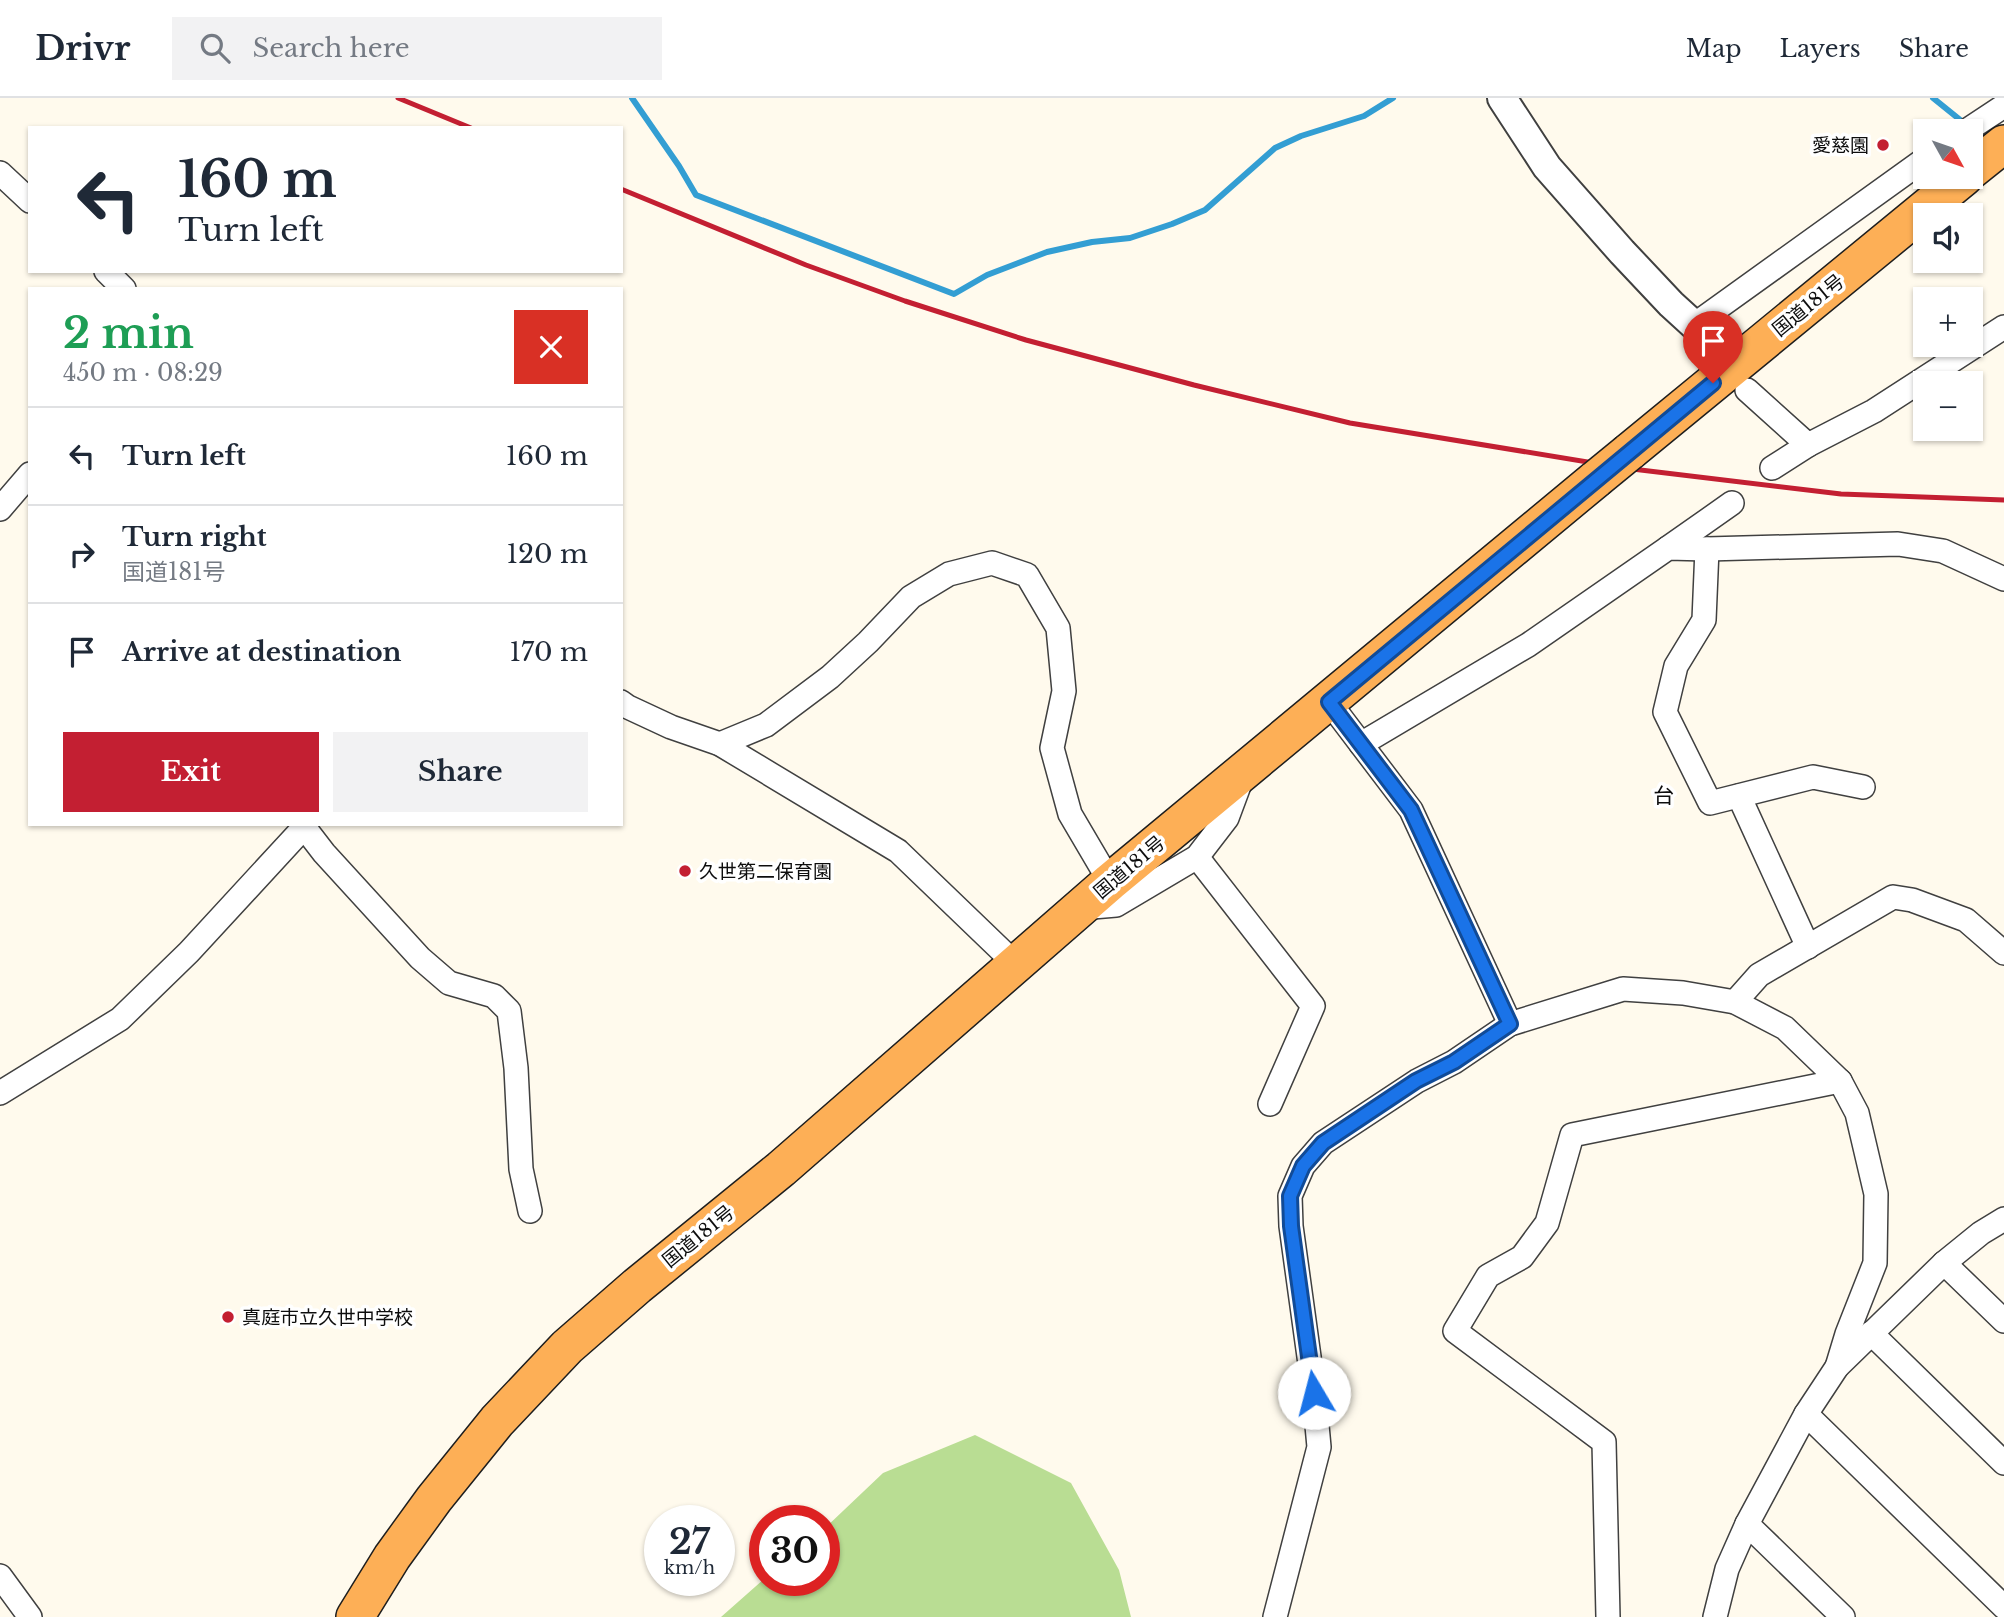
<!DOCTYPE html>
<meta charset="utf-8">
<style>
body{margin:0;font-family:"Libre Baskerville","Noto Sans JP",serif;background:#f2f2f3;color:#1f2937;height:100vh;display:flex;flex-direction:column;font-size:26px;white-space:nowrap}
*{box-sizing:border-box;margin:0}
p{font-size:23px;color:#747a83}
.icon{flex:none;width:38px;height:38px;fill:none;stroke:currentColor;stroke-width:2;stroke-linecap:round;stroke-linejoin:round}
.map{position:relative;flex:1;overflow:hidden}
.side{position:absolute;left:28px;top:189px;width:595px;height:539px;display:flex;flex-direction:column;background:#fff;border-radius:0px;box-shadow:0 2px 5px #0004}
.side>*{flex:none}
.banner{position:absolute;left:28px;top:28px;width:595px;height:147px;border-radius:0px;box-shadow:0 2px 5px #0004;background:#fff;color:#1f2937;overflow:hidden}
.needle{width:46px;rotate:130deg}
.tools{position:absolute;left:1913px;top:21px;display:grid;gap:14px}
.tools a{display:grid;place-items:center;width:70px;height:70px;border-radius:0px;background:#fff;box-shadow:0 2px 5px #0004;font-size:35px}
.speed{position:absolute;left:644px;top:1407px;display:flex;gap:14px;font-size:35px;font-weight:700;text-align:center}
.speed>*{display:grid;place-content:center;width:91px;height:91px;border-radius:50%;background:#fff;box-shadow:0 2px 5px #0004;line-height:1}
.speed small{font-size:18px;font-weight:400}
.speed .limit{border:10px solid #d22;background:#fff;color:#111}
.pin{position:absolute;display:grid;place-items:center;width:60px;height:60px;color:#fff;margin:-72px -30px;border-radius:50% 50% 50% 0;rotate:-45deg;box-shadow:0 0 7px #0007}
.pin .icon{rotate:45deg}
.me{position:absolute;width:77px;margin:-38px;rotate:352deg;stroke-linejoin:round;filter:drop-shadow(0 0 5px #0008)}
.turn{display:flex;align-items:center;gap:24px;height:147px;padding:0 35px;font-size:32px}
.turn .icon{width:91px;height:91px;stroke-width:2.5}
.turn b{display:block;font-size:49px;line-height:60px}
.round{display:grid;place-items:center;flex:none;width:74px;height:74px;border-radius:0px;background:#f2f2f3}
.summary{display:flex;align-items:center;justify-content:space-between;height:119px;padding:0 35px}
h1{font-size:42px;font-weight:700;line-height:52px;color:#1e9e55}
.primary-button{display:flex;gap:14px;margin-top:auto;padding:14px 35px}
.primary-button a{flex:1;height:80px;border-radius:0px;background:#c31f32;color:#fff;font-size:28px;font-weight:700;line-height:80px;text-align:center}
.primary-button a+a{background:#f2f2f3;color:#1f2937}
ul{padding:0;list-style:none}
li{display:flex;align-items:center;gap:21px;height:98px;padding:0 35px;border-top:2px solid #e0e1e3}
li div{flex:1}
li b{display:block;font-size:26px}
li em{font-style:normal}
header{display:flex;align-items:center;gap:42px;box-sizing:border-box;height:98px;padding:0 35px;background:#fff;border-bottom:2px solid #e0e1e3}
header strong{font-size:33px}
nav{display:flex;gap:38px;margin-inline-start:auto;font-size:24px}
.search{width:490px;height:63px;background:#f2f2f3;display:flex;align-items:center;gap:18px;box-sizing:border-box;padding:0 24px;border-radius:0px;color:#747a83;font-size:26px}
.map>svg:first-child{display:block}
.forest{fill:#b9dd93}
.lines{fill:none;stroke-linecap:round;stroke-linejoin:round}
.stream{stroke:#339ed3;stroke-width:6}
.minor-casing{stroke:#404040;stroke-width:26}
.tertiary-casing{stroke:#404040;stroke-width:32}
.trunk-casing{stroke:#1e1e1e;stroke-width:40}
.minor{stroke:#fff;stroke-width:23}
.tertiary{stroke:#fff;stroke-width:28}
.trunk{stroke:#fdaf56;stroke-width:37}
.rail{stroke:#c31f32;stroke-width:5}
.trunk-bridge-casing{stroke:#1e1e1e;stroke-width:40;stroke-linecap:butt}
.trunk-bridge{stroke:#fdaf56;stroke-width:37}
.route-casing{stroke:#114b97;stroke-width:18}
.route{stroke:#1a73e8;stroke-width:12}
.poi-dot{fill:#c31f32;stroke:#fff;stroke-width:2.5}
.labels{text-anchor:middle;stroke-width:7;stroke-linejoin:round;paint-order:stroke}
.poi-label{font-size:19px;fill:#0d0d0d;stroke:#fff;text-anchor:start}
.street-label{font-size:19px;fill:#0d0d0d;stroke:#fff}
.neighbourhood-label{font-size:21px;fill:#0d0d0d;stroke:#fff}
</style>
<header>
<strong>Drivr</strong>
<div class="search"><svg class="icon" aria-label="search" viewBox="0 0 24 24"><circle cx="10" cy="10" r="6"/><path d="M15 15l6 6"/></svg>Search here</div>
<nav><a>Map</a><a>Layers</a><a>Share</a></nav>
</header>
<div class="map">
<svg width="2004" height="1519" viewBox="0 0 2004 1519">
<rect width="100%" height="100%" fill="#fffaed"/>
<!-- forest -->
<path class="forest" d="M975,1337L1071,1385L1119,1472L1131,1519H721L765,1480V1482H824V1431L883,1375Z"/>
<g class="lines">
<!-- stream -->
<g class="stream">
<path d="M632,0L679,68L696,97L954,196L987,177L1047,154L1092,144L1130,140L1172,126L1205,112L1275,50L1301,38L1364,18L1393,0"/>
<path d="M1933,0L1964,25"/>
</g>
<defs>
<g id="minor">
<path d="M1966,33L2004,8"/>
<path d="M0,75L30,103"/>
<path d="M106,173L124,191"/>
<path d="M1711,249L1694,227L1925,61"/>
<path d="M1747,292L1808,347L1874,313L2004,229"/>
<path d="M1772,370L1808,347"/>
<path d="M0,411L30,376"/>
<path d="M1668,450L1732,405"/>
<path d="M1707,451L1704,522L1676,568L1665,614L1710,705L1813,679L1863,689"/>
<path d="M621,604L628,609L671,629L720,646L898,753L1002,853L1015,868"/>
<path d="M1329,604L1411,712L1510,926"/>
<path d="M720,646L766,627L830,579L868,544L911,499L949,476L992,465L1027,477L1058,530L1064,593L1052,650L1070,716L1110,784"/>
<path d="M1361,646L1528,547L1668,450L1707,451L1898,446L1943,453L2004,481"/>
<path d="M1739,698L1808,849"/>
<path d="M304,729L324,755L420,860L449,885L494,898L509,913L516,970L521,1071L530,1113"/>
<path d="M1197,759L1313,908L1270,1006"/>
<path d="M1081,810L1116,807L1197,759L1227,720L1243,677"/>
<path d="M1735,904L1759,877L1893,799L1912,802L1966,822L2004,855"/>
<path d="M0,995L120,921L189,854L307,726"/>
<path d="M1944,1165L2004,1223"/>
<path d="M1871,1235L2004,1365"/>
<path d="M1806,1316L2004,1509"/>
<path d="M1747,1426L1843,1519"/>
<path d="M0,1478L30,1519"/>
<path d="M1275,1519L1319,1349L1314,1295L1291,1128L1290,1098L1303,1068L1323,1045L1417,983L1454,964L1510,926L1623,891L1683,895L1735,904L1785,930L1840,983L1857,1015L1876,1096L1875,1165L1847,1236L1837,1269"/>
<path d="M1608,1519L1604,1344L1455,1233L1488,1178L1522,1159L1547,1125L1572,1037L1840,983"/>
<path d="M1715,1519L1727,1471L1747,1426L1806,1316L1837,1269L1944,1165L1981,1135L2004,1121"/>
</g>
<path id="tertiary" d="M1502,0L1547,69L1622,154L1671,206L1694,227"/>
<g id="trunk">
<path d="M1970,73L2004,46"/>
<path d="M1629,354L1964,79"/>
<path d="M355,1519L392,1459L434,1401L497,1323L567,1249L637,1188L781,1071L1110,784L1596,381"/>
</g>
</defs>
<!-- minor casing -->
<use href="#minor" class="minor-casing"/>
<!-- tertiary casing -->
<use href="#tertiary" class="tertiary-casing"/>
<!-- trunk casing -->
<use href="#trunk" class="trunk-casing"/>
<!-- minor -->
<use href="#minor" class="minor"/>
<!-- tertiary -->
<use href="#tertiary" class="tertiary"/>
<!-- trunk -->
<use href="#trunk" class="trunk"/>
<!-- rail -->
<g class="rail">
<path d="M398,0L471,30"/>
<path d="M621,91L806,167L905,203L1026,242L1194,287L1350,325L1624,370L1841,396L2004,402"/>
</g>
<defs>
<path id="trunk-bridge" d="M1596,381L1629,354"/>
</defs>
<!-- trunk-bridge casing -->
<use href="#trunk-bridge" class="trunk-bridge-casing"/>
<!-- trunk-bridge -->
<use href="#trunk-bridge" class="trunk-bridge"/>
</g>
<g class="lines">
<defs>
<path id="route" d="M1314,1295L1291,1128L1290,1098L1303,1068L1323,1045L1416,983L1454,964L1510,926L1411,712L1329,604L1713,285"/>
</defs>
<!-- route casing -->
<use href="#route" class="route-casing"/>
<!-- route -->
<use href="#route" class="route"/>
</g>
<!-- markers -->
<g class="poi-dot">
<circle cx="1883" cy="47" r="7"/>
<circle cx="685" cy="773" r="7"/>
<circle cx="228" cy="1219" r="7"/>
</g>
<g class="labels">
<!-- poi labels -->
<g class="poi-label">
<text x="1869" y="54" text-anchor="end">愛慈園</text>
<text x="699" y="780">久世第二保育園</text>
<text x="242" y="1226">真庭市立久世中学校</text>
</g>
<!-- street labels -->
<g class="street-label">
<text transform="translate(1808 207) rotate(-39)" y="7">国道181号</text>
<text transform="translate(1129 769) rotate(-40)" y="7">国道181号</text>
<text transform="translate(698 1138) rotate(-39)" y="7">国道181号</text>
</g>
<!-- neighbourhood labels -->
<g class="neighbourhood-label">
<text x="1664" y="705">台</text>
</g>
</g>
</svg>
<div class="tools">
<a><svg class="needle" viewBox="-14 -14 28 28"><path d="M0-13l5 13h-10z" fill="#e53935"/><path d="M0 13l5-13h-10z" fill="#747a83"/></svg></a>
<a><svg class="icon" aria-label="sound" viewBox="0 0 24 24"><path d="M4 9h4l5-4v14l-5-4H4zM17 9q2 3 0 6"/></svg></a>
<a>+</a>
<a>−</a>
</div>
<div class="speed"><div>27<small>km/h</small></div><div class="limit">30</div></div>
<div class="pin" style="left:1713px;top:285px;background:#d93025"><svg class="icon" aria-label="arrive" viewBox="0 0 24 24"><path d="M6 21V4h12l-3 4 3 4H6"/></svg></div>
<svg class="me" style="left:1314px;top:1295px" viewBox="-20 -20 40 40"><circle r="19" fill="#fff"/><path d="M0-13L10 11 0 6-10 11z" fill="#1a73e8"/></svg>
<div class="banner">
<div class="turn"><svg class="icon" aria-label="left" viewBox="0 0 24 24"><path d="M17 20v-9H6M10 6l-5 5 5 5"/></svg><div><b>160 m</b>Turn left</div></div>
</div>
<section class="side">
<div class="summary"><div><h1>2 min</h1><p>450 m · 08:29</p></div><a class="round" style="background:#d93025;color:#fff"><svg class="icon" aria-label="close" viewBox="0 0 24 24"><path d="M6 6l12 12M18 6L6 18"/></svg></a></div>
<ul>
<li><svg class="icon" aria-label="left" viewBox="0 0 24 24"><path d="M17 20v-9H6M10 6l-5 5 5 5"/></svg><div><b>Turn left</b></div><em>160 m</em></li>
<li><svg class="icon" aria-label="right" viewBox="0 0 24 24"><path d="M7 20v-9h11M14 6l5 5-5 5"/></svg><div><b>Turn right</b><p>国道181号</p></div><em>120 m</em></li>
<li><svg class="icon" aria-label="arrive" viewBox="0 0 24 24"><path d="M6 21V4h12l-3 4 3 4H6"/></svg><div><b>Arrive at destination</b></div><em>170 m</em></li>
</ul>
<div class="primary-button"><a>Exit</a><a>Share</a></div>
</section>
</div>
